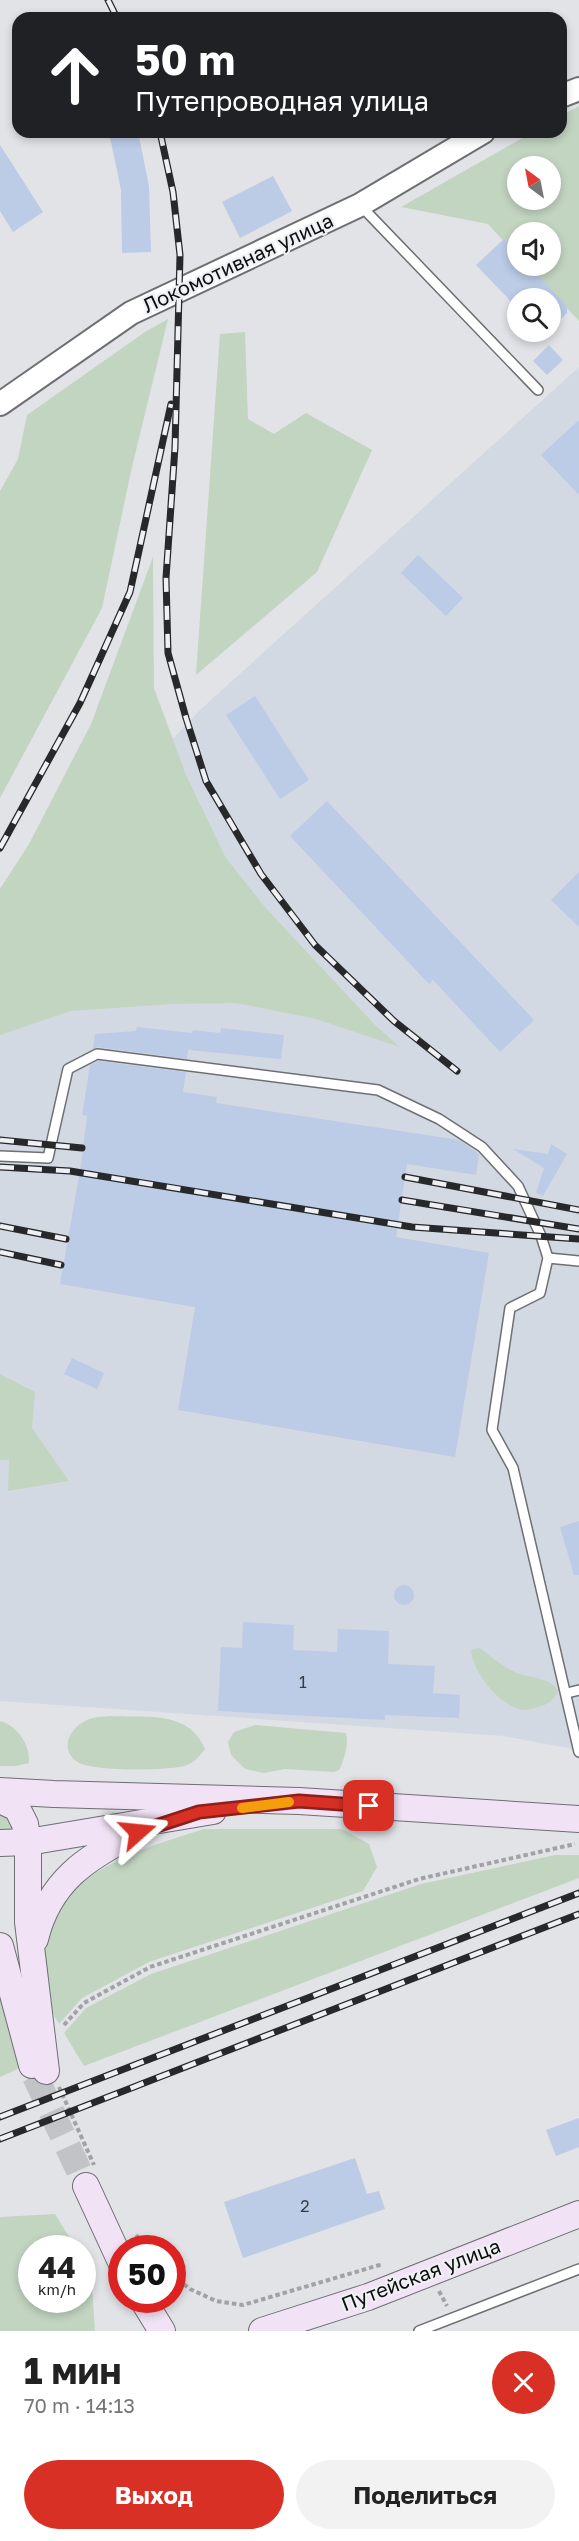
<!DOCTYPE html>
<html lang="ru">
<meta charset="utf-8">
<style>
body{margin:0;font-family:"Golos Text",sans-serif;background:#f2f2f2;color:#222;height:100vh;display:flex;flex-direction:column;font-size:22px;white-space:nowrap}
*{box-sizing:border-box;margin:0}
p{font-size:20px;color:#767676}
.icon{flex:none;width:33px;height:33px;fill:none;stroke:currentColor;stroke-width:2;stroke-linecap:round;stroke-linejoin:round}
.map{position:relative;height:2331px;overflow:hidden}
.sheet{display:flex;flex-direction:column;background:#fff;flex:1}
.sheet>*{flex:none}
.banner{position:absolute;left:12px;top:12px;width:555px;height:126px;border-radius:18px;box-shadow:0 3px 9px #0003;background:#202124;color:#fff;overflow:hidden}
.needle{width:39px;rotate:328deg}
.buttons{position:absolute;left:507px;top:156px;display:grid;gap:12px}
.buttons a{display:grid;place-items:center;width:54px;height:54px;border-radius:50%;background:#fff;box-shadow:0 3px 9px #0003;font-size:30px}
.speed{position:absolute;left:18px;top:2235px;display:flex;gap:12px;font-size:30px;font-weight:700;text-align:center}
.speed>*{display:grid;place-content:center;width:78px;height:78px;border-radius:50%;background:#fff;box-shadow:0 3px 9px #0003;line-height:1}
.speed small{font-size:15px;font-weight:400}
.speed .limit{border:9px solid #d22;background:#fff;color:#111}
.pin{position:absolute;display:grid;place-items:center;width:51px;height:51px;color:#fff;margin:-26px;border-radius:12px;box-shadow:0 3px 9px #0006}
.me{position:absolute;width:66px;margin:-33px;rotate:72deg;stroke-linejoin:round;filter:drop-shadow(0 0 4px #0008)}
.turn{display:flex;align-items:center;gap:21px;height:126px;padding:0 24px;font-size:27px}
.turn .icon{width:78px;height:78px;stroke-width:2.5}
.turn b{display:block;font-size:42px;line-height:51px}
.round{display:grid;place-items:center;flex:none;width:63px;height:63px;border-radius:32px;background:#f2f2f2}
.summary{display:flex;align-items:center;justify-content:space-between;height:102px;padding:0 24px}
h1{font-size:36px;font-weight:700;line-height:45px}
.cta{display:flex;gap:12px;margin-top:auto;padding:12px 24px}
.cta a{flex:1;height:69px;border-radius:36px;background:#d93025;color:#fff;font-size:24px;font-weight:700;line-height:69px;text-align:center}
.cta a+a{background:#f2f2f2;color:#222}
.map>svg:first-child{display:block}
.built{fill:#d3d9e3}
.green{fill:#c2d5c1;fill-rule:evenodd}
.building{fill:#bccbe6}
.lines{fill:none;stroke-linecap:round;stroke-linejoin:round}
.secondary-tunnel{stroke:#c1c3c6;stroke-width:26;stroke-dasharray:26 13;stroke-linecap:butt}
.service-casing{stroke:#6d6f72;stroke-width:12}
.tertiary-casing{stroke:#6d6f72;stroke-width:26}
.secondary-casing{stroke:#6d6f72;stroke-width:28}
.path{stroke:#a0a2a5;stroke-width:4;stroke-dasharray:4.5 3;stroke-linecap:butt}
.service{stroke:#fff;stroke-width:9}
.tertiary{stroke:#fff;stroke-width:22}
.secondary{stroke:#f2e2f5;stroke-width:26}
.rail-casing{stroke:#272829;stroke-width:7}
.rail{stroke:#eef0f4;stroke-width:4.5;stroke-dasharray:14;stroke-linecap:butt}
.route-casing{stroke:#8d1f18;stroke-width:15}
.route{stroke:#d93025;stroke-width:10}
.slow{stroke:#f59e0b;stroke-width:10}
.labels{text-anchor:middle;stroke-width:4.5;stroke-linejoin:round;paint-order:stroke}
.number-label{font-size:16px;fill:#393c44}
.street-label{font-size:20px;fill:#0d0d0e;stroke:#eef0f4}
</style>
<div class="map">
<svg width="579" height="2331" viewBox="0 0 579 2331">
<rect width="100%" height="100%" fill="#e1e3e7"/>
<!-- built -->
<path class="built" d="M579,367V1750L503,1736L0,1701V887L82,835L201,709Z"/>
<!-- green -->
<g class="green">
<path d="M579,106V321L527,266H550V232H518L517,256L488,224L401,207L533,132H561V116ZM518,166H550V200H518Z"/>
<path d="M168,319L132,467L102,608L0,798V491L18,459L27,415L145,332Z"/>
<path d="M245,332L248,419L274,434L306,413L372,450L317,572L196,675L220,334Z"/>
<path d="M153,557L154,688L186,775L226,858L264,906L375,1025L400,1047L316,1019L236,1003L172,1004L71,1011L0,1035V889L29,844L91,724Z"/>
<path d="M0,1374L35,1392L32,1428L69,1481L8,1491L9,1460H0Z"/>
<path d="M480,1648C491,1657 502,1666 515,1672C531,1679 547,1676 558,1690C555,1699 548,1705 538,1707C534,1708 528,1710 524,1710C500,1707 473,1673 471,1650Z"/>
<path d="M111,1716C147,1718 189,1710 205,1749C199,1757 194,1763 184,1766C166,1771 89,1772 76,1761C57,1746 74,1722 93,1718C99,1716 106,1717 111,1716Z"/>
<path d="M0,1721C18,1726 30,1745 29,1763L16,1766H0Z"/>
<path d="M255,1725L346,1733C349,1743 344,1761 339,1770L334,1772L285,1769L264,1773L245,1769L231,1755L228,1742L234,1732Z"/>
<path d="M0,1810L14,1824L11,1831L0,1834Z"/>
<path d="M204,1829H342L369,1844L377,1867L363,1891L149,1962L82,1998L59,2024C46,2005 43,1985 43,1963C45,1875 135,1851 204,1829Z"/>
<path d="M555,1855H579V1878L84,2066L64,2033L86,2008L151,1974L421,1884Z"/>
<path d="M0,1998L22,2067L0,2077Z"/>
<path d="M55,2214L76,2248H32V2300H82L83,2259L91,2272L95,2331H0V2217Z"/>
</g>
<!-- building -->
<g class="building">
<path d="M109,132H138L149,186L151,252L122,253L121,190Z"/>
<path d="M0,145L43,212L13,232L0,211Z"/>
<path d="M273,176L292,211L240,238L222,202Z"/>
<path d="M504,239L518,253V266H529L567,306V313L550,329V298H518V309L476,265Z"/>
<path d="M549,345L563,360L547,375L533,361Z"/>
<path d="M579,420V495L541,455Z"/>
<path d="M418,555L463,598L446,616L401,573Z"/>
<path d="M255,696L309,780L280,799L226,715Z"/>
<path d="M327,801L534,1020L500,1052L433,980L429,984L290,836Z"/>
<path d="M579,872V927L551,900Z"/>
<path d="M137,1027L192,1033L193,1030L220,1033L221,1028L284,1035L281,1059L188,1050L187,1059L98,1047L93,1049L95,1034L136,1031Z"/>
<path d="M98,1061L186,1072L183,1092L217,1097L216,1103L459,1140L479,1154L476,1175L407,1164L396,1237L489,1253L455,1457L178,1410L195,1307L60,1284L81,1165L87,1116L82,1115L90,1065Z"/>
<path d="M551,1144L567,1154L543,1196L536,1193L544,1168L513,1149L548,1154Z"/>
<path d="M72,1358L104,1373L97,1389L64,1374Z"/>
<path d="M579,1521V1575H574L560,1527Z"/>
<circle cx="404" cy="1595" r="10"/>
<path d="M243,1622L294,1625L293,1650L337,1652L338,1629L389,1631L388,1664L435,1666L433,1693L460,1695L459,1718L385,1715V1720L218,1711L221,1647L242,1648Z"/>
<path d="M579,2118V2147L556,2156L546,2130Z"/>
<path d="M355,2158L367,2194L379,2191L385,2209L243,2258L224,2202Z"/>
</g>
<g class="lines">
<!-- secondary-tunnel -->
<path class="secondary-tunnel" d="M35,2076L86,2186"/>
<defs>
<g id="service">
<path d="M361,206L538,390"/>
<path d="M0,1156L48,1158L68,1069L97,1054L378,1090L439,1119L482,1147L518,1186L541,1236L548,1258L540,1293L510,1308L492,1430L513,1468L579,1752"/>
<path d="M548,1258L579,1261"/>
<path d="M567,1693L579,1690"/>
<path d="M419,2331L579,2269"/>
</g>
<g id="tertiary">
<path d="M561,96L579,89"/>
<path d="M0,404L131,313L360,205L483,132"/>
</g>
<g id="secondary">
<path d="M0,1791L54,1794L299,1801L579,1819"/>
<path d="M0,1800L17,1808L25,1824L28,1842V1922L46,2071"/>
<path d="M0,1843L28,1842L213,1811"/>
<path d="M35,1939C49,1881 87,1857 137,1832"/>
<path d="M0,1946L32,2065"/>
<path d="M86,2186L122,2264"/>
<path d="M143,2300L162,2331"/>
<path d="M262,2331L368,2297L579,2214"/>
</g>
</defs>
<!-- service casing -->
<use href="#service" class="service-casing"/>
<!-- tertiary casing -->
<use href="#tertiary" class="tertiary-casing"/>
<!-- secondary casing -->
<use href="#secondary" class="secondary-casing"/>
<!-- path -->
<g class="path">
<path d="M64,2025L84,2003L150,1967L419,1879L575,1844"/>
<path d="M59,2087L94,2165"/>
<path d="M136,2235L147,2248"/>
<path d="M172,2275L190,2289L216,2301L243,2305L383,2264"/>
<path d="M439,2291L447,2306"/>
</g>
<!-- service -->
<use href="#service" class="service"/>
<!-- tertiary -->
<use href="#tertiary" class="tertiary"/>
<!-- secondary -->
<use href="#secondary" class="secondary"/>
<defs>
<g id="rail">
<path d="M108,0L117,18"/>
<path d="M160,132L173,192L180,255L175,447L166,578L168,653L186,718L206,781L261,874L315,945L394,1021L457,1071"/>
<path d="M0,848L80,703L130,592L171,404"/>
<path d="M0,1140L82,1148"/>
<path d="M0,1167L70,1171L412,1227L579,1239"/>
<path d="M405,1177L579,1210"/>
<path d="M402,1200L579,1229"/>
<path d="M0,1226L66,1239"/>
<path d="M0,1252L61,1265"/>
<path d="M0,2117L579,1893"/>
<path d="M0,2139L579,1914"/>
</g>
</defs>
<!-- rail casing -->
<use href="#rail" class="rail-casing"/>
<!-- rail -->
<use href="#rail" class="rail"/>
</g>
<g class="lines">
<defs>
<path id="route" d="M138,1832L199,1812L299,1801L369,1806"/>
</defs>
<!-- route casing -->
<use href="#route" class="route-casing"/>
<!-- route -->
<use href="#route" class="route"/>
<!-- slow -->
<path class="slow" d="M242,1808L289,1802"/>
</g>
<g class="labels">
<!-- number labels -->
<g class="number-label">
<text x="303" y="1688">1</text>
<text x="305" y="2212">2</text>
</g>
<!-- street labels -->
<g class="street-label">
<text transform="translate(238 263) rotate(-25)" y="7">Локомотивная улица</text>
<text transform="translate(421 2275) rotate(-21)" y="7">Путейская улица</text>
</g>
</g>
</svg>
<div class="buttons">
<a><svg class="needle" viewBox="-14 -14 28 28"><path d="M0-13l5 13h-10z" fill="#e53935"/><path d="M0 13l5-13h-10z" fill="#767676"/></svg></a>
<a><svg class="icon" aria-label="sound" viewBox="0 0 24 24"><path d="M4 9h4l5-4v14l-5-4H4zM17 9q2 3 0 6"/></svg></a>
<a><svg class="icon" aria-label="search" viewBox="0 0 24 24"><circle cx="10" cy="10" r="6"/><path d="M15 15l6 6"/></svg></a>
</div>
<div class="speed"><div>44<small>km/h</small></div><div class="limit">50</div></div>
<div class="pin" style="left:369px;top:1806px;background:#d93025"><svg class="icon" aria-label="arrive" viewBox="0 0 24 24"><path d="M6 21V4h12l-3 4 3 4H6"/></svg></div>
<svg class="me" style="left:138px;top:1832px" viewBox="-20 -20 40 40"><path d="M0-17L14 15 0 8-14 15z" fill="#d93025" stroke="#fff" stroke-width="4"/></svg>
<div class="banner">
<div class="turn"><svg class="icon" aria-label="ahead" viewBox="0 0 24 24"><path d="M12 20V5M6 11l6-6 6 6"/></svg><div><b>50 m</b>Путепроводная улица</div></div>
</div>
</div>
<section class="sheet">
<div class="summary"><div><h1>1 мин</h1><p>70 m · 14:13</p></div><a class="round" style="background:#d93025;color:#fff"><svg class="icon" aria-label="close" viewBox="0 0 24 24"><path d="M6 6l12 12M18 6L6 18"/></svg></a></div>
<div class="cta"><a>Выход</a><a>Поделиться</a></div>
</section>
